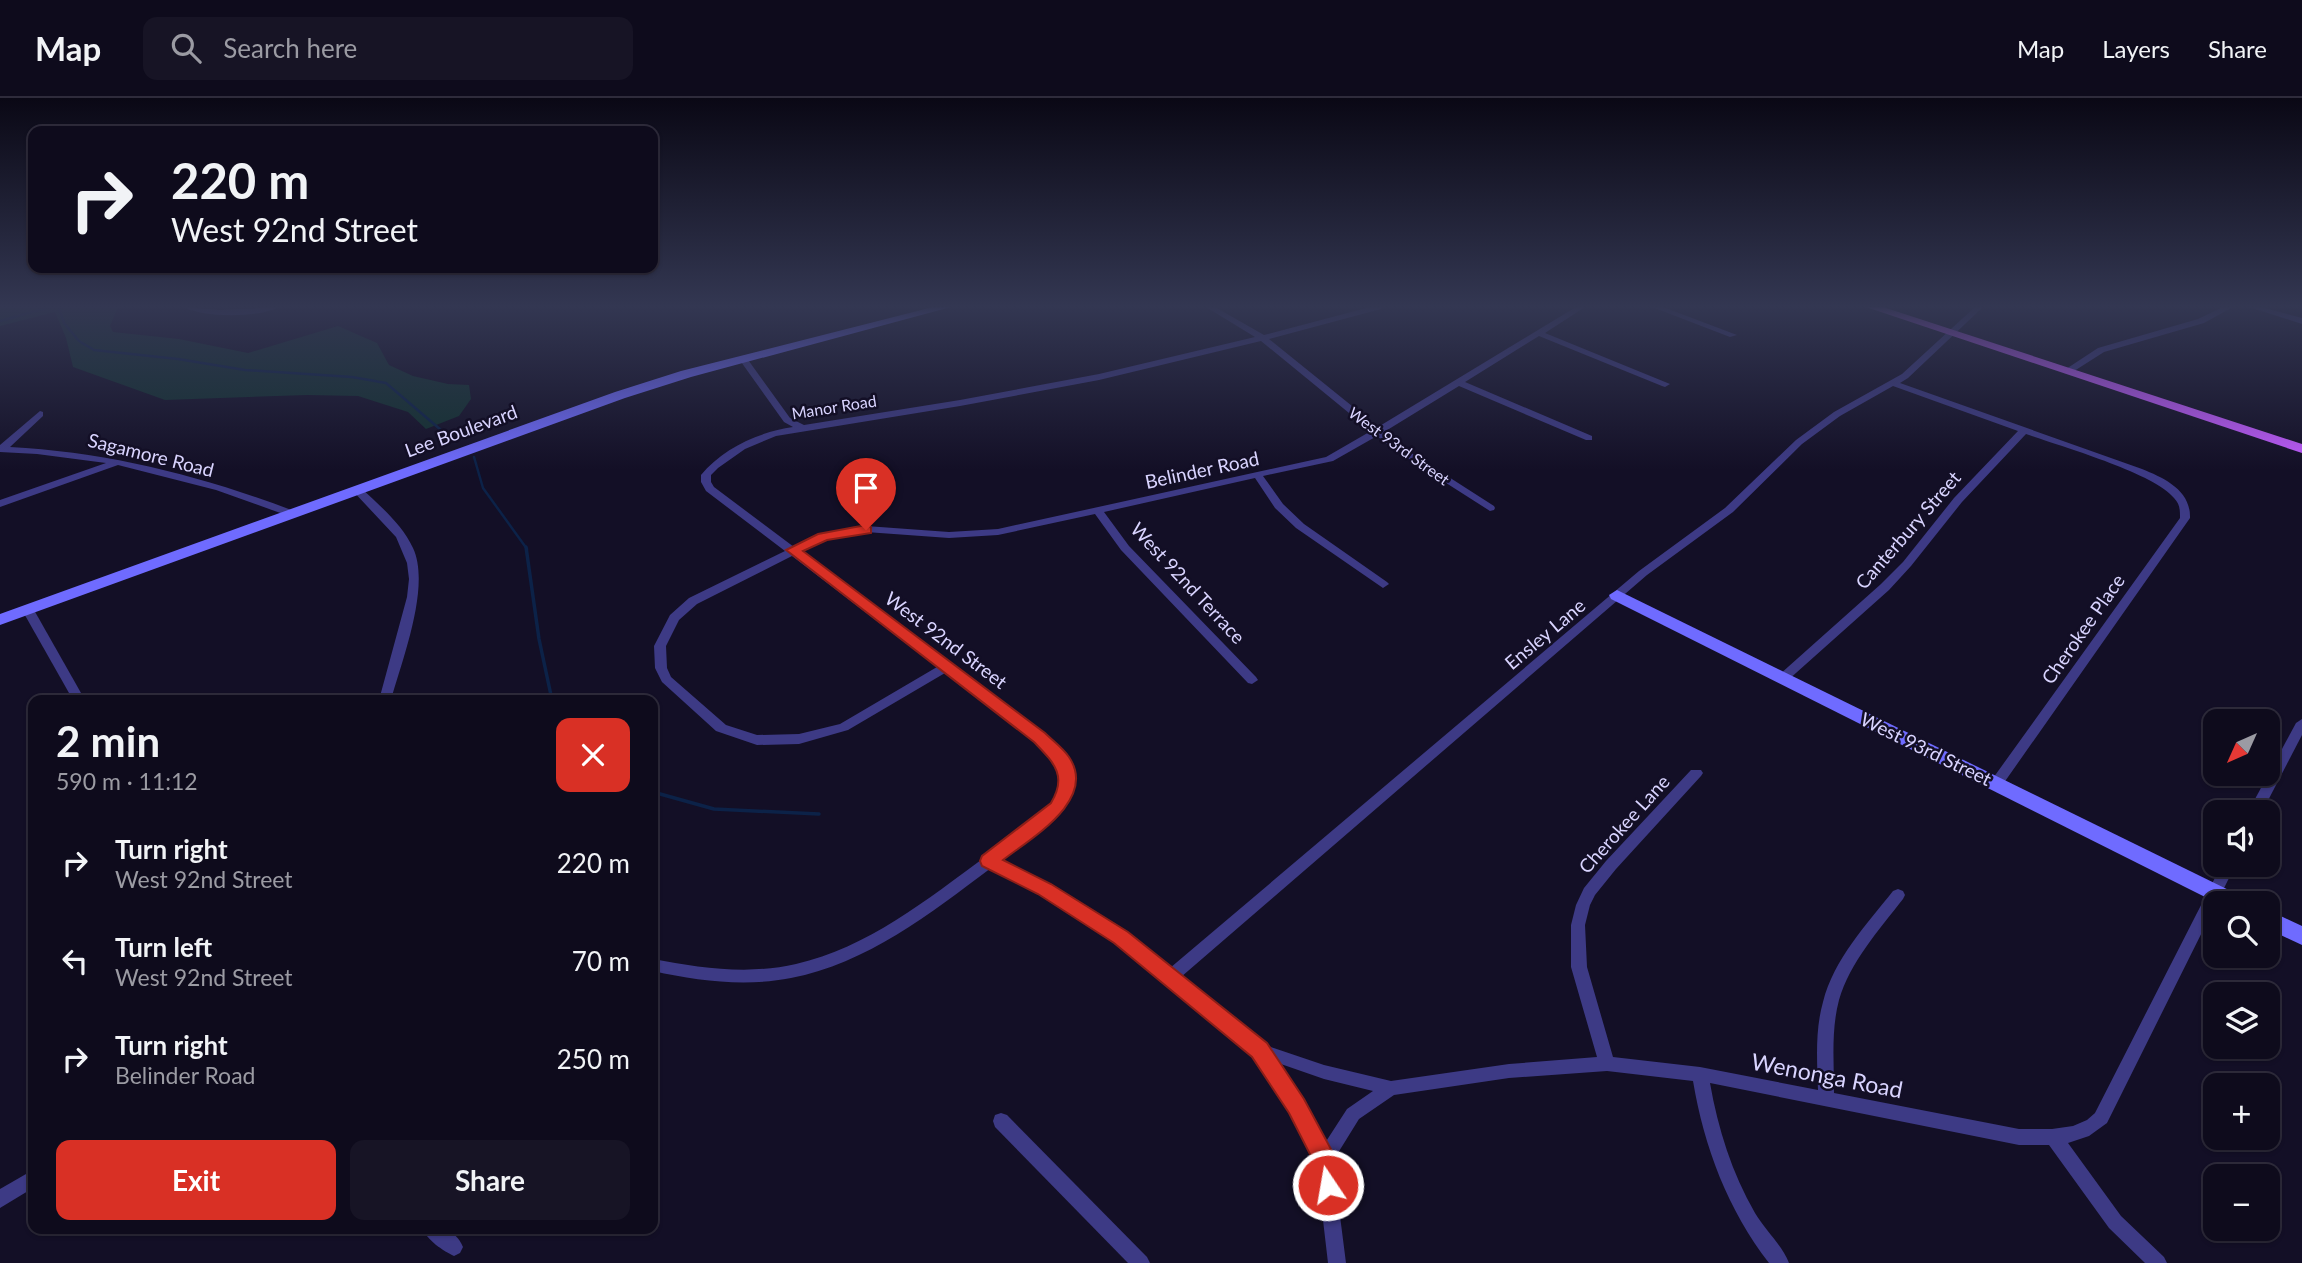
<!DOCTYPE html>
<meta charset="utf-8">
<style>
body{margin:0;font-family:Lato,sans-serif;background:#171425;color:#f1f3f6;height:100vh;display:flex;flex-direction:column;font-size:26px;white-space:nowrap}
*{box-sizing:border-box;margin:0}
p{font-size:23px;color:#9b9ba3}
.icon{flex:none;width:38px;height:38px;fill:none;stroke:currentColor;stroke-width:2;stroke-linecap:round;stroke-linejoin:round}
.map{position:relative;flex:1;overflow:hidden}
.side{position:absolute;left:28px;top:597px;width:630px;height:539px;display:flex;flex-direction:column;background:#0e0b1c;border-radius:14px;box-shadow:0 2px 5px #0004,0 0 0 2px #2e2b3b}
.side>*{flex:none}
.guide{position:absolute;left:28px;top:28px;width:630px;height:147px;border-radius:14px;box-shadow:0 2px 5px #0004,0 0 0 2px #2e2b3b;background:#0e0b1c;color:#f1f3f6;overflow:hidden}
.needle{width:46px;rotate:225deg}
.controls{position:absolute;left:2203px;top:611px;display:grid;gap:14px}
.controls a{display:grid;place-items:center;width:77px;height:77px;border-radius:14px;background:#0e0b1c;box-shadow:0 2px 5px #0004,0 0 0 2px #2e2b3b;font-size:35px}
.pin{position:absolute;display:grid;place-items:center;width:60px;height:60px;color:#fff;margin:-72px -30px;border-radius:50% 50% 50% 0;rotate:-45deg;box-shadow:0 0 7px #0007}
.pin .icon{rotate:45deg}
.me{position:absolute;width:77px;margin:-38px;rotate:348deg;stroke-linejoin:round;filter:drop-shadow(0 0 5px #0008)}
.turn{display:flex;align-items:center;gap:24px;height:147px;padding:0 28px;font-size:32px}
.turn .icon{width:91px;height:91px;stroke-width:2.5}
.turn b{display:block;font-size:49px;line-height:60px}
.round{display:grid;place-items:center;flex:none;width:74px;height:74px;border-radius:14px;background:#171425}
.head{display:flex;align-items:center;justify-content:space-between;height:119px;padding:0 28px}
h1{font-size:42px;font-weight:700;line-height:52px}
.button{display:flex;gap:14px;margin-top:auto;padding:14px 28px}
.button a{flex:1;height:80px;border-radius:14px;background:#d93025;color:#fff;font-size:28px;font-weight:700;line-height:80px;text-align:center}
.button a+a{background:#171425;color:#f1f3f6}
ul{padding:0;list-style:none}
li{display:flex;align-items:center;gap:21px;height:98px;padding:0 28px}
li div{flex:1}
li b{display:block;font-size:26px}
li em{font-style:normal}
header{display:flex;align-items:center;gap:42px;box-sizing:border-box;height:98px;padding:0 35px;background:#0e0b1c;border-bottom:2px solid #2e2b3b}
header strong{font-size:33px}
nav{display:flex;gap:38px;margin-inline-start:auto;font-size:24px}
.search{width:490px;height:63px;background:#171425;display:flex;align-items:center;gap:18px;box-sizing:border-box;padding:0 24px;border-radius:14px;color:#9b9ba3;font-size:26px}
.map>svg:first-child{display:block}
.green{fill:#12302f}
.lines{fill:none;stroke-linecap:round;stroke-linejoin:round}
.stream-far1{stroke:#0c2248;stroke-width:2.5}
.stream{stroke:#0c2248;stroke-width:3.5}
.street{fill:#3d3a85;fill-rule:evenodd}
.secondary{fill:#6f6bff;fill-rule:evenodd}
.primary{fill:#c25bff;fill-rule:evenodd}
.route{fill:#d93025;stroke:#8d1f18;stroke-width:2}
.labels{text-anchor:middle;stroke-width:5;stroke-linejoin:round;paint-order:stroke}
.far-street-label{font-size:16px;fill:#d9d4ff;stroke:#130f26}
.street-label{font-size:19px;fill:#d9d4ff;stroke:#130f26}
.near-street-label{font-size:23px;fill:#d9d4ff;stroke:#130f26}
</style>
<header>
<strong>Map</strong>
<div class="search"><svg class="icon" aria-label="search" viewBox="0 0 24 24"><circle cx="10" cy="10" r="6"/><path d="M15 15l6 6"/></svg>Search here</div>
<nav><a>Map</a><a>Layers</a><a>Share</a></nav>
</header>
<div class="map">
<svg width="2302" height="1165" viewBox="0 0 2302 1165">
<rect width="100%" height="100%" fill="#130f26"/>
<!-- green -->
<path class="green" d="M5,209H118L110,228L113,234L179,241L248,255L338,228L377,245L389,267L413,278L448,286L469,287L471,301L459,318L426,331L408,314L358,298L307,297L165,302L73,269L66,240L55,214L0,228V210Z"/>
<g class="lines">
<!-- stream-far1 -->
<g class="stream-far1">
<path d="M59,209L64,225L79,243L94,252L178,261L245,272L352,279L386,285L455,344"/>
<path d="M0,223L50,209"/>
<path d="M474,359L483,390L527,451"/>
</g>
<!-- stream -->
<g class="stream">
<path d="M526,449L539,541L552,602"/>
<path d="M653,694L714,711L819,716"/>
</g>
<!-- street -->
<g class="street">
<path d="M184,209L220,212L279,209C259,220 203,220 184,209Z"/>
<path d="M1206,209H1215L1264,237L1370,209H1382L1381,211L1269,241L1378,329L1576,209H1585L1545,235L1670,286L1665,289L1662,288L1539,238L1465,284L1592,338V342H1586L1459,288L1384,334L1402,349L1494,408L1495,410L1494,412L1490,413L1396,353L1377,338L1333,363L1263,378L1283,406L1304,426L1387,484L1389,486L1383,490L1296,430L1275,410L1255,380L1104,414L1129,448L1256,579L1258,582L1252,586L1248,585L1121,452L1095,416L998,437L949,440L866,434L826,442L801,454L1045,637C1055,647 1067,657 1072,672C1084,709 1026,744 1001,763C1063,793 1116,827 1170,870L1639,473L1725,410L1796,342L1834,314L1902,276L1975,209H1983L1908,280L1900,285L2142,371C2164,380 2191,392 2190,420L2001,689H1991L1989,686L1991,683L2180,420C2180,412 2180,406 2174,400C2154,375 2059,348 2026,336L1962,404L1911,468L1889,492L1787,583H1779L1777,580L1779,577L1881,486L1903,464L1954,400L2018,333L1893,288L1840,318L1802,346L1733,414L1647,477L1181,879L1265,947L1324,967L1391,983L1509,966L1597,959L1571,869V827L1576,807L1584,790L1606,763L1691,672H1701L1703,675L1701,678L1616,771L1595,797L1590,807L1585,827L1587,869L1613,959L1700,969L1818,992C1817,963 1815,932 1823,904C1834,861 1866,827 1893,793L1898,791L1903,793L1905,797L1903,801C1879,832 1850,864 1839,902C1831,932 1834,964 1834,995L2019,1031H2052L2073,1028L2087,1022L2095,1015L2222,766H2236L2107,1025L2089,1038L2068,1045L2121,1118L2164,1159L2167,1165H2145L2109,1130L2049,1047H2019L1710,985C1718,1031 1732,1075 1755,1115C1765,1132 1782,1147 1789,1165H1769C1728,1112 1704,1049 1693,983L1607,973L1509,980L1394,997L1359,1021L1333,1063L1346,1165H1328L1316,1062L1290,1013L1254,957L1116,844L1040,795L991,770C931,815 866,866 791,880C745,889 698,883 653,873V861C699,870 749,877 796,866C867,850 928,801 985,759C1008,742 1066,711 1059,676C1054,648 971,594 945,575L848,632L799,646L757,647L716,633L662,584L655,570L654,548L670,517L689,500L785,453L706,393L701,384V377C723,350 759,334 793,329L784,324L739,261L740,259H746L790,320L804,327L960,302L1099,276L1255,239ZM1261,243L1371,333L1326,359L998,431L949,434L866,428L819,437L794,449L714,389L711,384V377L718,370L745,351L776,338L960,308L1099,282ZM792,458L937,569L840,626L799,636L757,637L726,627L671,579L667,570L666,548L679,522L697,506ZM1278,965L1324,981L1373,993L1347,1011L1325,1045L1302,1003Z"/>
<path d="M1652,209H1663L1737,237L1730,239Z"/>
<path d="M2223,209H2233L2204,225L2104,254L2071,275H2065L2063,273L2098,250L2198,221Z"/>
<path d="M2249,209H2261L2302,220V226Z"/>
<path d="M40,313L43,314V318L10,349C108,354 202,378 294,413L295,415L290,418L286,417L216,392L118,367L0,409V402L106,365L37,356L0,354V347Z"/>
<path d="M357,389L361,390C380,408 402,426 413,450C431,488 402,562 391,602H379L407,499L409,481L407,465L396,439L352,392Z"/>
<path d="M28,508L34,512L85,602H73L22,512Z"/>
<path d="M2302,621V637L2262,714H2248L2296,625Z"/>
<path d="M1001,1015L1007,1017L1147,1159L1150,1165H1128L995,1029L993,1023L995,1017Z"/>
<path d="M33,1072V1090L0,1110V1091Z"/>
<path d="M422,1130C440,1130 455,1130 463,1149L460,1155L454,1158C443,1153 427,1142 422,1130Z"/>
</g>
<!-- secondary -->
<g class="secondary">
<path d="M933,209H951L691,279L625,300L0,527V516L615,294L681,273Z"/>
<path d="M1617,492L2243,799L2246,805H2217L1611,501L1609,497Z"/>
<path d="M2268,812L2302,828V847L2268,831Z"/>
</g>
<!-- primary -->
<path class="primary" d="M1866,209H1883L2302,346V355Z"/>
</g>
<!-- sky -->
<linearGradient id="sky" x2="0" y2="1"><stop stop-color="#0a0815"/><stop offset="0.56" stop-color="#333752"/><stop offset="1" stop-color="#333752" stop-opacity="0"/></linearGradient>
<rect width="2302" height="372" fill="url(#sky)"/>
<!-- route -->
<path class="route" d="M866,427L871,429V435L827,442L803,453L1045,635C1053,643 1063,650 1069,659C1098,702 1031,740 1003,762L1051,786L1128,834L1267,945L1304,1001L1332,1053L1339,1087L1336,1094L1328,1098L1320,1094L1313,1062L1289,1015L1252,959L1114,845L1038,796L982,768L980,763L982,758L1051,705C1068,677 1053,664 1034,644L786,452L818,436Z"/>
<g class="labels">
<!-- far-street labels -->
<g class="far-street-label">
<text transform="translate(834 309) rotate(-9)" y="6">Manor Road</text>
<text transform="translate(1399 348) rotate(36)" y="6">West 93rd Street</text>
</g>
<!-- street labels -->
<g class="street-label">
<text transform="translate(461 333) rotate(-20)" y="7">Lee Boulevard</text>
<text transform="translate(151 357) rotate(14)" y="7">Sagamore Road</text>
<text transform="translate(1202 372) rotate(-12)" y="7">Belinder Road</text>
<text transform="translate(1908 432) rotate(-49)" y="7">Canterbury Street</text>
<text transform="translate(1188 485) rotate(47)" y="7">West 92nd Terrace</text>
<text transform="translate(2083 531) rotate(-55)" y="7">Cherokee Place</text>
<text transform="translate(1545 536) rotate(-40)" y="7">Ensley Lane</text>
<text transform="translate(946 542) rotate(37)" y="7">West 92nd Street</text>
<text transform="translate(1926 651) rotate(26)" y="7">West 93rd Street</text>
<text transform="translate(1624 726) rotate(-48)" y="7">Cherokee Lane</text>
</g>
<!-- near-street labels -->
<g class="near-street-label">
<text transform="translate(1827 978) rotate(11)" y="8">Wenonga Road</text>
</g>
</g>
</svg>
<div class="controls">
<a><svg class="needle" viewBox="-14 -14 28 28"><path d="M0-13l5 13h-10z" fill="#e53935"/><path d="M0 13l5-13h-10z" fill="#9b9ba3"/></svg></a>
<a><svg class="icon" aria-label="sound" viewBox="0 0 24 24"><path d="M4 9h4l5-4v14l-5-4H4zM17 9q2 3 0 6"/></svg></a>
<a><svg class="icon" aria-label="search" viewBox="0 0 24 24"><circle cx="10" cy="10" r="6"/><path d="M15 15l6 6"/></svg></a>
<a><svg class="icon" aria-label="layers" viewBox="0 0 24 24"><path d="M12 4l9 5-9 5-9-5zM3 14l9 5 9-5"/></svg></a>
<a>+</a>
<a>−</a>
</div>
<div class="pin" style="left:866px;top:432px;background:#d93025"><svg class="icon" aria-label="arrive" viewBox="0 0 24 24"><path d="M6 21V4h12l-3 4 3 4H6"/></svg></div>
<svg class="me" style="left:1328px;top:1087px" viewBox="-20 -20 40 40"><circle r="17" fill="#d93025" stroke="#fff" stroke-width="3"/><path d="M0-11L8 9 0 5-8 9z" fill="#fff"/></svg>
<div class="guide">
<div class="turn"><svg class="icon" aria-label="right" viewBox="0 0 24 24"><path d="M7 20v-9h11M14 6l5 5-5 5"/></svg><div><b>220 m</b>West 92nd Street</div></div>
</div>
<section class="side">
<div class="head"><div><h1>2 min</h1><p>590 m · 11:12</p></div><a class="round" style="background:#d93025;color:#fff"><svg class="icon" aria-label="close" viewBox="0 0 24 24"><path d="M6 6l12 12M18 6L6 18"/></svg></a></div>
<ul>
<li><svg class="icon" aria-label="right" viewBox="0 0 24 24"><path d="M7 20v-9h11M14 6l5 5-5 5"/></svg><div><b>Turn right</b><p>West 92nd Street</p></div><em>220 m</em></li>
<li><svg class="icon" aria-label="left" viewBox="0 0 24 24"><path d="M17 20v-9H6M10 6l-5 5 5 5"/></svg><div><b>Turn left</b><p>West 92nd Street</p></div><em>70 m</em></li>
<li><svg class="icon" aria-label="right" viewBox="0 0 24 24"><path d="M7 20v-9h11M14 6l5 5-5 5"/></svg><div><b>Turn right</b><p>Belinder Road</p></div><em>250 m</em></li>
</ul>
<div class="button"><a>Exit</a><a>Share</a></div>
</section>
</div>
